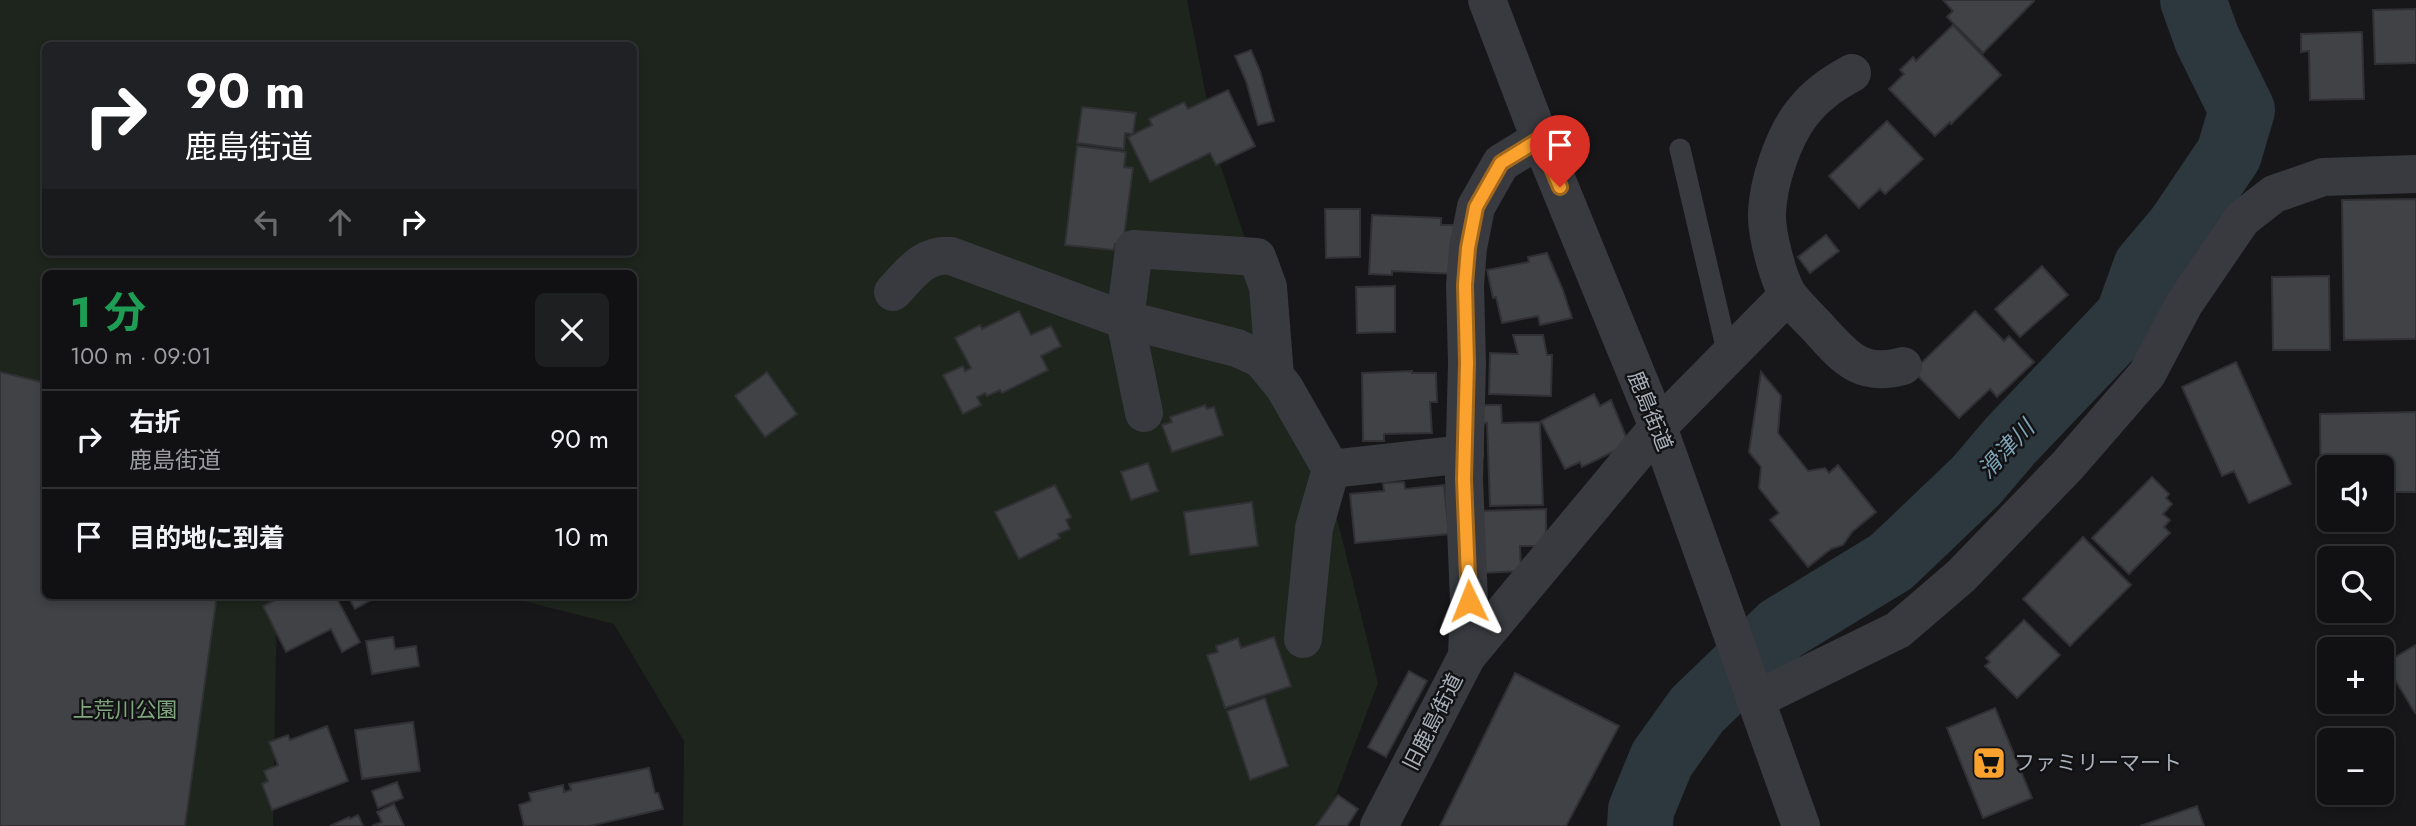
<!DOCTYPE html>
<html lang="ja">
<meta charset="utf-8">
<style>
body{margin:0;font-family:Jost,"Noto Sans JP",sans-serif;background:#1e1f21;color:#f1f3f6;height:100vh;display:flex;flex-direction:column;font-size:26px;white-space:nowrap}
*{box-sizing:border-box;margin:0}
p{font-size:23px;color:#9c9da0}
.icon{flex:none;width:38px;height:38px;fill:none;stroke:currentColor;stroke-width:2;stroke-linecap:round;stroke-linejoin:round}
.map{position:relative;flex:1;overflow:hidden}
.drawer{position:absolute;left:42px;top:270px;width:595px;height:329px;display:flex;flex-direction:column;background:#111113;border-radius:10px;box-shadow:0 4px 10px #0003,0 0 0 2px #303133}
.drawer>*{flex:none}
.banner{position:absolute;left:42px;top:42px;width:595px;height:214px;border-radius:10px;box-shadow:0 4px 10px #0003,0 0 0 2px #303133;background:#202124;color:#fff;overflow:hidden}
.controls{position:absolute;left:2317px;top:455px;display:grid;gap:14px}
.controls a{display:grid;place-items:center;width:77px;height:77px;border-radius:10px;background:#111113;box-shadow:0 4px 10px #0003,0 0 0 2px #303133;font-size:35px}
.pin{position:absolute;display:grid;place-items:center;width:60px;height:60px;color:#fff;margin:-72px -30px;border-radius:50% 50% 50% 0;rotate:-45deg;box-shadow:0 0 7px #0007}
.pin .icon{rotate:45deg}
.me{position:absolute;width:77px;margin:-38px;rotate:358deg;stroke-linejoin:round;filter:drop-shadow(0 0 5px #0008)}
.turn{display:flex;align-items:center;gap:24px;height:147px;padding:0 28px;font-size:32px}
.turn .icon{width:91px;height:91px;stroke-width:2.5}
.turn b{display:block;font-size:49px;line-height:60px}
.lanes{display:flex;align-items:center;height:66px;padding:0 28px;background:#0003;justify-content:center;gap:35px;direction:ltr}
.lanes .off{opacity:.35}
.round{display:grid;place-items:center;flex:none;width:74px;height:74px;border-radius:10px;background:#1e1f21}
.head{display:flex;align-items:center;justify-content:space-between;height:119px;padding:0 28px}
h1{font-size:42px;font-weight:700;line-height:52px;color:#1e9e55}
ul{padding:0;list-style:none}
li{display:flex;align-items:center;gap:21px;height:98px;padding:0 28px;border-top:2px solid #303133}
li div{flex:1}
li b{display:block;font-size:26px}
li em{font-style:normal}
.map>svg:first-child{display:block}
.green{fill:#1d251d;fill-rule:evenodd}
.lines{fill:none;stroke-linecap:round;stroke-linejoin:round}
.river{stroke:#2c383e;stroke-width:66}
.building{fill:#414246;stroke:#313135;stroke-width:2}
.service{stroke:#383a3f;stroke-width:21}
.minor{stroke:#383a3f;stroke-width:38}
.tertiary{stroke:#383a3f;stroke-width:38}
.route-casing{stroke:#a2691e;stroke-width:18}
.route{stroke:#faa12e;stroke-width:12}
.labels{text-anchor:middle;stroke-width:5;stroke-linejoin:round;paint-order:stroke}
.street-label{font-size:21px;fill:#a9b0ba;stroke:#121214}
.park-label{font-size:21px;fill:#80a67f;stroke:#121214}
.poi-label{font-size:21px;fill:#a9b0ba;stroke:#121214;text-anchor:start}
.water-label{font-size:23px;font-style:italic;fill:#7ea2b6;stroke:#121214}
</style>
<div class="map">
<svg width="2416" height="826" viewBox="0 0 2416 826">
<rect width="100%" height="100%" fill="#171719"/>
<!-- green -->
<path class="green" d="M0,0H1187L1219,161L1331,494L1378,683L1324,826H683L684,741L614,624L500,595H634V273H46V595H277L273,826H0ZM46,46H634V252H46Z"/>
<g class="lines">
<!-- river -->
<path class="river" d="M1640,826L1641,810L1662,759L1697,710L1781,629L1891,562L1976,481L2010,441L2128,317L2146,267L2179,228L2229,154L2242,110L2207,39L2193,0"/>
</g>
<!-- building -->
<g class="building">
<path d="M1943,0H2033L2034,1L1983,53L1947,17L1953,11Z"/>
<path d="M2416,9V63L2375,64L2373,10Z"/>
<path d="M1953,25L2001,75L1951,124L1950,122L1935,136L1889,89L1904,74L1900,70L1913,57L1916,61Z"/>
<path d="M2362,32L2364,99L2310,100L2309,51L2301,52V34Z"/>
<path d="M1251,50L1260,71L1274,121L1258,125L1246,81L1235,56Z"/>
<path d="M1228,90L1255,146L1216,165L1210,153L1150,182L1128,137L1152,125L1149,119L1184,102L1188,109Z"/>
<path d="M1082,107L1136,113L1133,134L1125,133L1124,149L1077,143Z"/>
<path d="M1887,121L1923,159L1885,194L1880,189L1859,208L1829,176Z"/>
<path d="M1077,146L1126,152L1124,167L1133,168L1123,244H1115L1114,250L1065,245Z"/>
<path d="M2416,199V339L2344,340L2342,200Z"/>
<path d="M1325,209H1360V257L1326,258Z"/>
<path d="M1372,215L1441,218V225H1457L1454,274L1392,271V275L1369,274Z"/>
<path d="M1826,235L1839,251L1810,273L1798,257Z"/>
<path d="M1547,253L1563,290L1572,318L1540,325L1538,316L1502,323L1496,297L1493,298L1487,270L1529,262L1528,257Z"/>
<path d="M2042,266L2068,295L2020,337L1995,309Z"/>
<path d="M2329,276L2330,350H2273L2272,277Z"/>
<path d="M1395,286V332L1357,333L1356,287Z"/>
<path d="M1019,311L1031,335L1051,326L1061,346L1041,356L1048,370L1002,393L1000,390L987,396L985,393L977,397L981,405L963,414L943,375L963,366L965,371L971,368L955,338L980,325L982,329Z"/>
<path d="M1975,311L2004,341L2009,336L2034,362L1997,397L1990,389L1959,418L1913,371Z"/>
<path d="M1513,335H1543L1547,355H1552L1551,396L1489,394L1490,353L1518,354Z"/>
<path d="M2236,362L2291,484L2249,503L2234,471L2222,476L2182,387Z"/>
<path d="M1412,371V373H1436L1437,402H1430L1432,433L1384,434V441H1363L1362,373Z"/>
<path d="M0,372L46,383V595H217L185,826H0Z"/>
<path d="M767,372L797,414L765,437L735,396Z"/>
<path d="M1761,372L1781,396L1778,433L1808,471L1825,468L1829,473L1838,465L1876,512L1852,532L1843,545L1831,549L1808,567L1770,520L1779,513L1759,488L1761,467L1749,452Z"/>
<path d="M1594,394L1600,406L1611,400L1629,444L1582,467L1580,462L1565,469L1541,421Z"/>
<path d="M1205,405L1207,409L1214,407L1223,435L1172,452L1162,425L1172,422L1170,417Z"/>
<path d="M1481,405H1501L1502,423L1540,422L1543,505L1490,506L1487,423L1481,424Z"/>
<path d="M2416,412V492H2382V467H2329V520L2343,521H2321L2320,414Z"/>
<path d="M1148,463L1158,491L1131,500L1121,472Z"/>
<path d="M2152,477L2169,494L2166,498L2172,504L2163,514L2170,520L2164,527L2170,533L2129,574L2092,538Z"/>
<path d="M1404,482L1405,489L1444,485L1449,534L1355,543L1350,494L1384,491L1383,483Z"/>
<path d="M1055,485L1071,517L1066,520L1070,529L1058,534L1060,538L1019,559L995,512Z"/>
<path d="M1252,502L1258,546L1190,555L1184,512Z"/>
<path d="M1546,509V546H1520L1521,571L1483,573L1480,511Z"/>
<path d="M2083,537L2131,585L2070,646L2023,599Z"/>
<path d="M285,595H335L360,642L342,652L331,629L286,652L263,606Z"/>
<path d="M347,595H380L355,609Z"/>
<path d="M2024,620L2060,655L2017,698L1985,666L1990,662L1986,658Z"/>
<path d="M393,637L395,649L416,646L419,666L372,674L366,641Z"/>
<path d="M1274,637L1291,686L1225,708L1207,655L1218,652L1216,646L1238,638L1241,648Z"/>
<path d="M2416,645V712L2415,713L2385,663Z"/>
<path d="M1409,671L1427,681L1386,757L1368,747Z"/>
<path d="M1515,673L1619,726L1566,826H1440Z"/>
<path d="M1265,698L1288,766L1250,780L1227,711Z"/>
<path d="M1995,708L2032,798L1983,818L1947,728Z"/>
<path d="M413,722L420,771L362,779L355,730Z"/>
<path d="M327,726L348,781L272,810L262,784L268,781L264,771L278,765L269,742L288,735L290,740Z"/>
<path d="M649,768L655,793H658L663,809L590,826H524L519,805L531,801L529,793L563,785L564,792L571,790L569,784Z"/>
<path d="M397,782L403,798L378,808L372,791Z"/>
<path d="M1338,795L1358,809L1347,826H1316Z"/>
<path d="M394,804L404,826H372L382,822L377,812Z"/>
<path d="M2197,806L2204,826H2140Z"/>
<path d="M358,815L363,826H330L349,817L350,819Z"/>
</g>
<g class="lines">
<!-- service -->
<path class="service" d="M1680,149L1728,355"/>
<!-- minor -->
<g class="minor">
<path d="M1852,73C1832,84 1816,95 1802,113C1783,137 1768,183 1767,213C1766,232 1778,280 1789,296C1798,308 1811,320 1821,331C1847,360 1863,377 1903,366"/>
<path d="M893,292C910,274 924,253 951,256L1119,318L1237,348L1261,359L1284,387L1331,469L1314,528L1303,639"/>
<path d="M1144,413L1125,320L1134,249L1257,257L1268,287L1275,376"/>
<path d="M1331,469L1465,454"/>
<path d="M1467,656L1658,427L1788,295"/>
<path d="M1755,700L1898,630L1961,576L2068,465L2147,374L2184,304L2242,219L2274,194L2323,177L2416,174"/>
<path d="M1379,826L1467,656L1469,601L1464,479L1467,363L1465,285L1468,248L1476,207L1501,163L1540,139"/>
</g>
<!-- tertiary -->
<path class="tertiary" d="M1487,0L1540,139L1658,427L1801,826"/>
</g>
<g class="lines">
<defs>
<path id="route" d="M1469,601L1464,479L1467,363L1465,285L1468,248L1476,207L1501,163L1540,139L1560,187"/>
</defs>
<!-- route casing -->
<use href="#route" class="route-casing"/>
<!-- route -->
<use href="#route" class="route"/>
</g>
<!-- icons -->
<defs>
<symbol id="supermarket-square" viewBox="-11 -11 22 22"><rect x="-9" y="-9" width="18" height="18" rx="4" fill="#faa12e" stroke="#121214"/><path d="M-6-5.5h2.5l.6 2H6L4.5 2H-2.5L-4.4-4H-6ZM-1.5 3.2a1.3 1.3 0 1 0 .1 0ZM3 3.2a1.3 1.3 0 1 0 .1 0Z" fill="#111"/></symbol>
</defs>
<g fill-rule="evenodd">
<use href="#supermarket-square" x="1970" y="744" width="38" height="38"/>
</g>
<g class="labels">
<!-- street labels -->
<g class="street-label">
<text transform="translate(1650 411) rotate(68)" y="7">鹿島街道</text>
<text transform="translate(1433 722) rotate(-63)" y="7">旧鹿島街道</text>
</g>
<!-- park labels -->
<g class="park-label">
<text x="125" y="717">上荒川公園</text>
</g>
<!-- poi labels -->
<g class="poi-label">
<text x="2014" y="770">ファミリーマート</text>
</g>
<!-- water labels -->
<g class="water-label">
<text transform="translate(2006 449) rotate(-47)" y="8">滑津川</text>
</g>
</g>
</svg>
<div class="controls">
<a><svg class="icon" aria-label="sound" viewBox="0 0 24 24"><path d="M4 9h4l5-4v14l-5-4H4zM17 9q2 3 0 6"/></svg></a>
<a><svg class="icon" aria-label="search" viewBox="0 0 24 24"><circle cx="10" cy="10" r="6"/><path d="M15 15l6 6"/></svg></a>
<a>+</a>
<a>−</a>
</div>
<div class="pin" style="left:1560px;top:187px;background:#d93025"><svg class="icon" aria-label="arrive" viewBox="0 0 24 24"><path d="M6 21V4h12l-3 4 3 4H6"/></svg></div>
<svg class="me" style="left:1469px;top:601px" viewBox="-20 -20 40 40"><path d="M0-17L14 15 0 8-14 15z" fill="#faa12e" stroke="#fff" stroke-width="4"/></svg>
<div class="banner">
<div class="turn"><svg class="icon" aria-label="right" viewBox="0 0 24 24"><path d="M7 20v-9h11M14 6l5 5-5 5"/></svg><div><b>90 m</b>鹿島街道</div></div>
<div class="lanes"><svg class="icon off" aria-label="left" viewBox="0 0 24 24"><path d="M17 20v-9H6M10 6l-5 5 5 5"/></svg><svg class="icon off" aria-label="ahead" viewBox="0 0 24 24"><path d="M12 20V5M6 11l6-6 6 6"/></svg><svg class="icon" aria-label="right" viewBox="0 0 24 24"><path d="M7 20v-9h11M14 6l5 5-5 5"/></svg></div>
</div>
<section class="drawer">
<div class="head"><div><h1>1 分</h1><p>100 m · 09:01</p></div><a class="round"><svg class="icon" aria-label="close" viewBox="0 0 24 24"><path d="M6 6l12 12M18 6L6 18"/></svg></a></div>
<ul>
<li><svg class="icon" aria-label="right" viewBox="0 0 24 24"><path d="M7 20v-9h11M14 6l5 5-5 5"/></svg><div><b>右折</b><p>鹿島街道</p></div><em>90 m</em></li>
<li><svg class="icon" aria-label="arrive" viewBox="0 0 24 24"><path d="M6 21V4h12l-3 4 3 4H6"/></svg><div><b>目的地に到着</b></div><em>10 m</em></li>
</ul>
</section>
</div>
